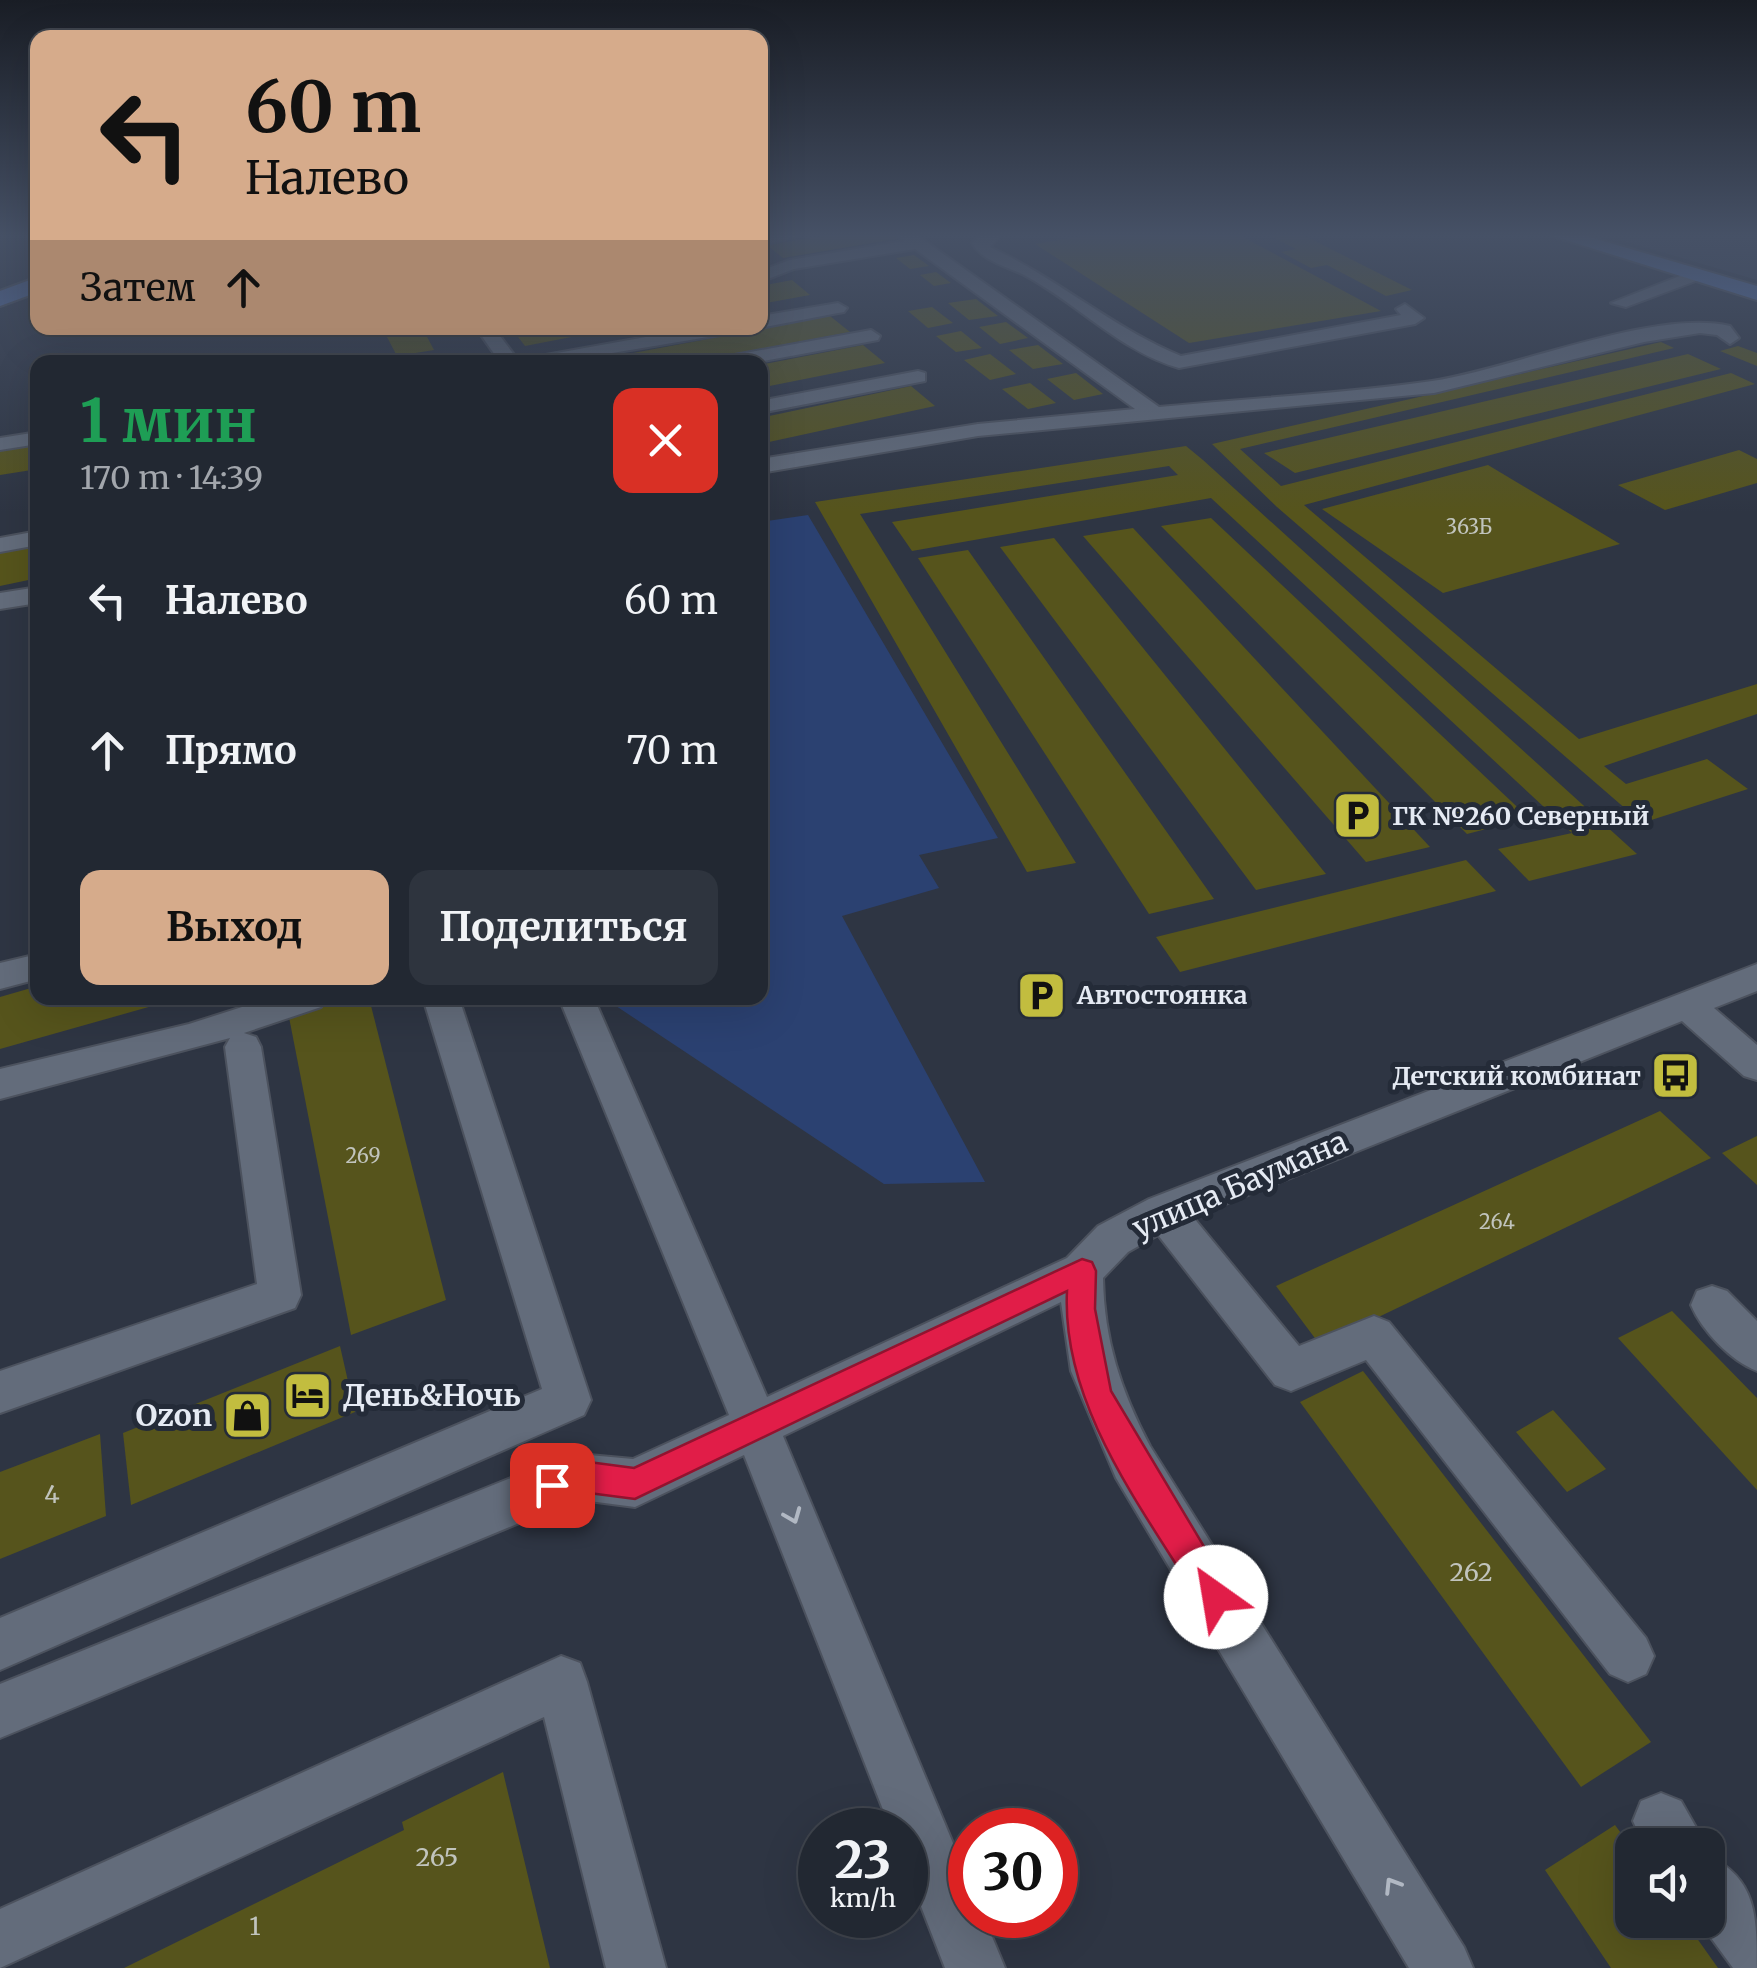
<!DOCTYPE html>
<html lang="ru">
<meta charset="utf-8">
<style>
body{margin:0;font-family:Merriweather,serif;background:#2e343e;color:#f1f3f6;height:100vh;display:flex;flex-direction:column;font-size:38px;white-space:nowrap}
*{box-sizing:border-box;margin:0}
p{font-size:32px;color:#a2a6ac}
.icon{flex:none;width:55px;height:55px;fill:none;stroke:currentColor;stroke-width:2;stroke-linecap:round;stroke-linejoin:round}
.map{position:relative;flex:1;overflow:hidden}
.sheet{position:absolute;left:30px;top:355px;width:738px;height:650px;display:flex;flex-direction:column;background:#222832;border-radius:20px;box-shadow:0 10px 40px #0002,0 0 0 2px #3f444d}
.sheet>*{flex:none}
.banner{position:absolute;left:30px;top:30px;width:738px;height:305px;border-radius:20px;box-shadow:0 10px 40px #0002,0 0 0 2px #3f444d;background:#d6ab8b;color:#111;overflow:hidden}
.buttons{position:absolute;left:1615px;top:1828px;display:grid;gap:20px}
.buttons a{display:grid;place-items:center;width:110px;height:110px;border-radius:20px;background:#222832;box-shadow:0 10px 40px #0002,0 0 0 2px #3f444d;font-size:50px}
.speed{position:absolute;left:798px;top:1808px;display:flex;gap:20px;font-size:50px;font-weight:700;text-align:center}
.speed>*{display:grid;place-content:center;width:130px;height:130px;border-radius:50%;background:#222832;box-shadow:0 10px 40px #0002,0 0 0 2px #3f444d;line-height:1}
.speed small{font-size:25px;font-weight:400}
.speed .limit{border:15px solid #d22;background:#fff;color:#111}
.pin{position:absolute;display:grid;place-items:center;width:85px;height:85px;color:#fff;margin:-42px;border-radius:20px;box-shadow:0 5px 15px #0006}
.me{position:absolute;width:110px;margin:-55px;rotate:328deg;stroke-linejoin:round;filter:drop-shadow(0 0 8px #0008)}
.turn{display:flex;align-items:center;gap:35px;height:210px;padding:0 50px;font-size:45px}
.turn .icon{width:130px;height:130px;stroke-width:2.5}
.turn b{display:block;font-size:70px;line-height:85px}
.then{display:flex;align-items:center;height:95px;padding:0 50px;background:#0003;gap:20px;font-size:38px}
.round{display:grid;place-items:center;flex:none;width:105px;height:105px;border-radius:20px;background:#2e343e}
.summary{display:flex;align-items:center;justify-content:space-between;height:170px;padding:0 50px}
h1{font-size:60px;font-weight:700;line-height:75px;color:#1e9e55}
.button{display:flex;gap:20px;margin-top:auto;padding:20px 50px}
.button a{flex:1;height:115px;border-radius:20px;background:#d6ab8b;color:#111;font-size:40px;font-weight:700;line-height:115px;text-align:center}
.button a+a{background:#2e343e;color:#f1f3f6}
ul{padding:0;list-style:none}
li{display:flex;align-items:center;gap:30px;height:150px;padding:0 50px}
li div{flex:1}
li b{display:block;font-size:38px}
li em{font-style:normal}
.map>svg:first-child{display:block}
.built{fill:#374053}
.green{fill:#2b4171}
.building{fill:#56541c}
.lines{fill:none;stroke-linecap:round;stroke-linejoin:round}
.minor-casing{stroke:#4c525e;stroke-width:4}
.major-casing{stroke:#4c525e;stroke-width:4}
.minor{fill:#636c7b;fill-rule:evenodd}
.major{fill:#5777b8;fill-rule:evenodd}
.oneway{stroke:#b1b8c3}
.route{fill:#e11d48;stroke:#92132f;stroke-width:2.5}
.labels{text-anchor:middle;stroke-width:10;stroke-linejoin:round;paint-order:stroke}
.number-label{font-size:20px;fill:#c1c4bd}
.poi-label{font-size:25px;font-weight:bold;fill:#e5eaf3;stroke:#242b38;text-anchor:start}
.near-number-label{font-size:25px;fill:#c1c4bd}
.near-street-label{font-size:30px;fill:#e5eaf3;stroke:#242b38}
.near-poi-label{font-size:30px;font-weight:bold;fill:#e5eaf3;stroke:#242b38;text-anchor:start}
</style>
<div class="map">
<svg width="1757" height="1968" viewBox="0 0 1757 1968">
<rect width="100%" height="100%" fill="#2e3543"/>
<!-- built -->
<path class="built" d="M1607,236H1757V280Z"/>
<!-- green -->
<path class="green" d="M808,515L998,838L919,855L939,888L842,916L985,1182L884,1184L604,998H760V522Z"/>
<!-- building -->
<g class="building">
<path d="M823,236H901V238L783,258L767,245Z"/>
<path d="M1083,236H1241L1381,311L1189,343L1035,244Z"/>
<path d="M1271,236H1305L1412,290L1386,296L1327,265L1311,268L1281,252L1296,249Z"/>
<path d="M914,255L929,266L910,269L896,258Z"/>
<path d="M936,272L951,283L934,286L920,275Z"/>
<path d="M792,280L810,295L760,304V286Z"/>
<path d="M976,299L998,316L969,320L948,303Z"/>
<path d="M932,307L953,323L928,328L908,311Z"/>
<path d="M830,316L850,332L689,362H585Z"/>
<path d="M1006,322L1028,338L1000,344L979,327Z"/>
<path d="M399,328H434L424,331L434,350L397,356L387,337L403,335Z"/>
<path d="M618,328L525,346L512,329L519,328Z"/>
<path d="M961,331L982,348L956,352L936,336Z"/>
<path d="M1661,342L1674,348L1240,449L1281,486L1731,373L1755,384L1304,505L1579,739L1757,684V714L1604,766L1626,784L1707,759L1748,789L1642,823L1277,507L1212,444Z"/>
<path d="M863,345L885,363L760,388V365Z"/>
<path d="M1038,345L1063,364L1033,369L1009,350Z"/>
<path d="M1738,346L1757,353V366L1720,351Z"/>
<path d="M465,353L471,362H420V360Z"/>
<path d="M990,354L1016,374L990,380L964,360Z"/>
<path d="M1688,354L1721,369L1295,473L1264,453Z"/>
<path d="M1076,373L1103,394L1074,400L1047,379Z"/>
<path d="M1030,383L1056,403L1028,409L1002,389Z"/>
<path d="M911,386L935,406L760,444V418Z"/>
<path d="M38,442V469L0,475V448Z"/>
<path d="M1186,446L1203,460L1637,854L1529,881L1498,849L1572,833L1211,498L912,551L892,522L1178,475L1169,466L860,514L1076,863L1027,872L815,502Z"/>
<path d="M1739,450L1757,459V483L1665,510L1618,485Z"/>
<path d="M1488,465L1620,544L1443,593L1322,509Z"/>
<path d="M1211,518L1529,818L1467,834L1161,526Z"/>
<path d="M1133,528L1430,847L1366,862L1083,536Z"/>
<path d="M1054,538L1326,874L1256,890L1000,547Z"/>
<path d="M38,544V578L0,586V551Z"/>
<path d="M968,550L1214,899L1149,914L918,558Z"/>
<path d="M1466,860L1496,891L1180,972L1156,937Z"/>
<path d="M38,986V998L177,999L0,1049V997Z"/>
<path d="M339,998H369L446,1300L351,1335L288,1012Z"/>
<path d="M1660,1111L1711,1158L1320,1345L1276,1286Z"/>
<path d="M1757,1136V1185L1722,1153Z"/>
<path d="M1672,1311L1757,1398V1490L1618,1338Z"/>
<path d="M340,1346L355,1412L131,1505L123,1433Z"/>
<path d="M1363,1371L1651,1742L1581,1787L1300,1402Z"/>
<path d="M1553,1410L1606,1469L1567,1492L1516,1432Z"/>
<path d="M100,1434L106,1516L0,1559V1472Z"/>
<path d="M503,1772L550,1968H124L404,1830L402,1822Z"/>
<path d="M1615,1825L1632,1848V1920H1684L1718,1968H1611L1545,1870Z"/>
</g>
<g class="lines">
<defs>
<g id="minor">
<path d="M760,236H797L760,246Z"/>
<path d="M899,236H918L1159,407C1250,398 1342,394 1432,381C1513,369 1655,308 1730,326L1739,338L1730,344L1717,335L1700,333L1644,342L1434,393L978,436L760,473V459L978,424L1135,409L915,249L794,269L760,282V271L790,260L904,241Z"/>
<path d="M980,236H1000L990,247C1057,278 1113,328 1181,356L1401,315L1396,309L1405,304L1424,318L1415,324L1179,368C1121,352 1077,303 1024,275C1006,266 982,261 972,243Z"/>
<path d="M1695,270L1704,275L1701,279L1626,307L1611,303Z"/>
<path d="M838,303L847,308L844,312L838,313L760,328V316Z"/>
<path d="M476,328H494L518,360L696,328H735L726,334L558,362H500Z"/>
<path d="M871,330L880,336L878,340L758,362H719L729,356Z"/>
<path d="M918,371L925,373V381L760,413V401Z"/>
<path d="M38,432V444L0,450V438Z"/>
<path d="M38,531V545L0,552V538Z"/>
<path d="M38,587V603L0,609V593Z"/>
<path d="M38,954V979L0,989V963Z"/>
<path d="M1757,964V991L1714,1008L1757,1045V1080L1744,1076L1682,1021L1193,1217L1299,1346L1374,1316L1389,1322L1646,1638L1654,1656L1646,1674L1628,1682L1610,1674L1366,1360L1291,1391L1275,1385L1158,1235L1128,1252L1103,1278C1104,1340 1121,1391 1150,1446L1464,1947L1473,1968H1409L1116,1478L1071,1371L1061,1302L783,1436L970,1884V1915H983L1005,1968H945L905,1865V1830H891L744,1455L635,1507L589,1501L553,1509L0,1738V1684L553,1461L589,1455L633,1459L729,1415L559,998H594L767,1397L1067,1258L1098,1226L1149,1199Z"/>
<path d="M270,998H327L321,1007L244,1033L256,1037L261,1047L301,1295L295,1308L0,1413V1371L257,1284L225,1047L230,1038L0,1099V1069L189,1024Z"/>
<path d="M423,998H459L591,1400L584,1415L0,1670V1618L542,1389Z"/>
<path d="M1712,1286L1727,1291L1757,1321V1371C1731,1361 1702,1331 1691,1305L1697,1291Z"/>
<path d="M561,1656L580,1663L587,1682L666,1968H606L544,1717L0,1968V1909Z"/>
<path d="M1661,1793L1681,1801L1706,1845H1644L1633,1821L1641,1801Z"/>
<path d="M1708,1856C1757,1878 1757,1918 1757,1968H1733L1698,1920H1708Z"/>
</g>
<g id="major">
<path d="M1553,236H1586L1757,286V300Z"/>
<path d="M38,277V292L0,306V291Z"/>
</g>
</defs>
<!-- minor casing -->
<use href="#minor" class="minor-casing"/>
<!-- major casing -->
<use href="#major" class="major-casing"/>
<!-- minor -->
<use href="#minor" class="minor"/>
<!-- major -->
<use href="#major" class="major"/>
</g>
<!-- one-way arrows -->
<defs><path id="oneway-chevron" d="M-2-3.5L2.5 0L-2 3.5" fill="none" stroke-width="1.6" stroke-linecap="round" stroke-linejoin="round" transform="scale(2.5)"/></defs>
<g class="oneway">
<use href="#oneway-chevron" transform="translate(793 1516) rotate(68)"/>
<use href="#oneway-chevron" transform="translate(1392 1885) rotate(-122)"/>
</g>
<!-- sky -->
<linearGradient id="sky" x2="0" y2="1"><stop stop-color="#191d25"/><stop offset="0.46" stop-color="#465166"/><stop offset="1" stop-color="#465166" stop-opacity="0"/></linearGradient>
<rect width="1757" height="512" fill="url(#sky)"/>
<!-- route -->
<path class="route" d="M1082,1259L1092,1262L1096,1271L1095,1309L1111,1391L1227,1585L1232,1597L1227,1609L1216,1613L1204,1609C1147,1514 1061,1408 1067,1291L635,1499L589,1493L552,1500L542,1496L537,1485L542,1474L589,1462L634,1468Z"/>
<!-- icons -->
<defs>
<symbol id="parking-square" viewBox="-11 -11 22 22"><rect x="-9" y="-9" width="18" height="18" rx="4" fill="#c2bd3f" stroke="#242b38"/><path d="M-3.5-5.5H1a3.5 3.5 0 0 1 0 7H-1V5.5H-3.5ZM-1-3.4V-.6H.8a1.4 1.4 0 0 0 0-2.8Z" fill="#111"/></symbol>
<symbol id="bus-square" viewBox="-11 -11 22 22"><rect x="-9" y="-9" width="18" height="18" rx="4" fill="#c2bd3f" stroke="#242b38"/><path d="M-5-6H5V4H4V6H2V4H-2V6H-4V4H-5ZM-3.5-4V0h7V-4ZM-3.5 1.2v1.5H-2V1.2ZM2 1.2v1.5H3.5V1.2Z" fill="#111"/></symbol>
<symbol id="hotel-square" viewBox="-11 -11 22 22"><rect x="-9" y="-9" width="18" height="18" rx="4" fill="#c2bd3f" stroke="#242b38"/><path d="M-6-4.5h1.5V1H6V5H4.5V3h-9V5H-6ZM-4 0a1.8 1.8 0 1 1 3.6 0ZM.5 0V-2.5h3Q6-2.5 6 0Z" fill="#111"/></symbol>
<symbol id="shop-square" viewBox="-11 -11 22 22"><rect x="-9" y="-9" width="18" height="18" rx="4" fill="#c2bd3f" stroke="#242b38"/><path d="M-5-2.5h2.3a2.7 3.5 0 0 1 5.4 0H5L5.5 6h-11ZM-1.5-2.5h3a1.5 2.3 0 0 0-3 0Z" fill="#111"/></symbol>
</defs>
<g fill-rule="evenodd">
<use href="#parking-square" x="1330" y="788" width="55" height="55"/>
<use href="#parking-square" x="1014" y="968" width="55" height="55"/>
<use href="#bus-square" x="1648" y="1048" width="55" height="55"/>
<use href="#hotel-square" x="280" y="1368" width="55" height="55"/>
<use href="#shop-square" x="220" y="1388" width="55" height="55"/>
</g>
<g class="labels">
<!-- number labels -->
<g class="number-label">
<text x="1469" y="534">363Б</text>
<text x="363" y="1163">269</text>
<text x="1497" y="1229">264</text>
</g>
<!-- poi labels -->
<g class="poi-label">
<text x="1392" y="825">ГК №260 Северный</text>
<text x="1077" y="1004">Автостоянка</text>
<text x="1641" y="1085" text-anchor="end">Детский комбинат</text>
</g>
<!-- near-number labels -->
<g class="near-number-label">
<text x="52" y="1503">4</text>
<text x="1471" y="1581">262</text>
<text x="437" y="1866">265</text>
<text x="255" y="1935">1</text>
</g>
<!-- near-street labels -->
<g class="near-street-label">
<text transform="translate(1240 1185) rotate(-23)" y="10">улица Баумана</text>
</g>
<!-- near-poi labels -->
<g class="near-poi-label">
<text x="343" y="1406">День&amp;Ночь</text>
<text x="212" y="1426" text-anchor="end">Ozon</text>
</g>
</g>
</svg>
<div class="buttons">
<a><svg class="icon" aria-label="sound" viewBox="0 0 24 24"><path d="M4 9h4l5-4v14l-5-4H4zM17 9q2 3 0 6"/></svg></a>
</div>
<div class="speed"><div>23<small>km/h</small></div><div class="limit">30</div></div>
<div class="pin" style="left:552px;top:1485px;background:#d93025"><svg class="icon" aria-label="arrive" viewBox="0 0 24 24"><path d="M6 21V4h12l-3 4 3 4H6"/></svg></div>
<svg class="me" style="left:1216px;top:1597px" viewBox="-20 -20 40 40"><circle r="19" fill="#fff"/><path d="M0-13L10 11 0 6-10 11z" fill="#e11d48"/></svg>
<div class="banner">
<div class="turn"><svg class="icon" aria-label="left" viewBox="0 0 24 24"><path d="M17 20v-9H6M10 6l-5 5 5 5"/></svg><div><b>60 m</b>Налево</div></div>
<div class="then">Затем<svg class="icon" aria-label="ahead" viewBox="0 0 24 24"><path d="M12 20V5M6 11l6-6 6 6"/></svg></div>
</div>
<section class="sheet">
<div class="summary"><div><h1>1 мин</h1><p>170 m · 14:39</p></div><a class="round" style="background:#d93025;color:#fff"><svg class="icon" aria-label="close" viewBox="0 0 24 24"><path d="M6 6l12 12M18 6L6 18"/></svg></a></div>
<ul>
<li><svg class="icon" aria-label="left" viewBox="0 0 24 24"><path d="M17 20v-9H6M10 6l-5 5 5 5"/></svg><div><b>Налево</b></div><em>60 m</em></li>
<li><svg class="icon" aria-label="ahead" viewBox="0 0 24 24"><path d="M12 20V5M6 11l6-6 6 6"/></svg><div><b>Прямо</b></div><em>70 m</em></li>
</ul>
<div class="button"><a>Выход</a><a>Поделиться</a></div>
</section>
</div>
